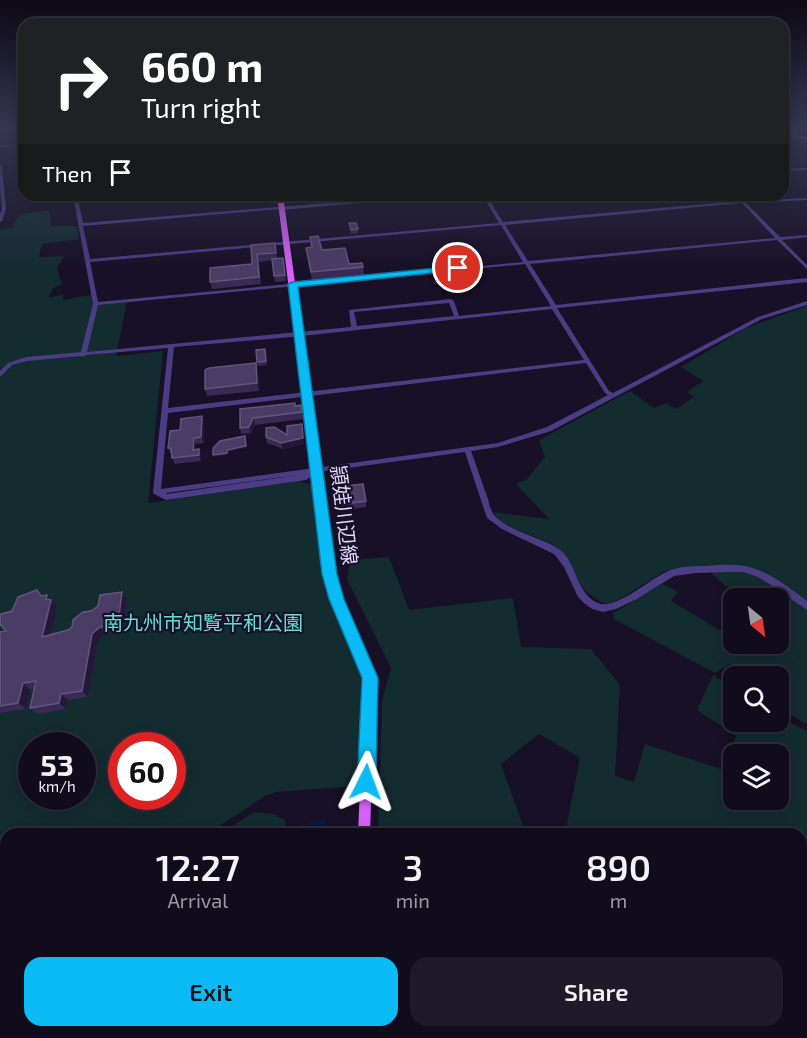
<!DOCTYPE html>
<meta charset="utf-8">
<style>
body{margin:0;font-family:"Exo 2","Noto Sans JP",sans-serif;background:#1e1a29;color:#f1f3f6;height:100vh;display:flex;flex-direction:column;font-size:22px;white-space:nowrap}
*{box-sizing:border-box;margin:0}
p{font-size:20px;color:#9c9ba3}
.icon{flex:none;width:33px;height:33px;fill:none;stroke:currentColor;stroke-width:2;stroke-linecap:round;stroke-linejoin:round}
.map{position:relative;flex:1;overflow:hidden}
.panel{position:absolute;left:0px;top:828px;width:807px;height:210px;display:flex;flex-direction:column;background:#110c1c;border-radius:18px 18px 0 0;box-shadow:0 3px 15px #0003,0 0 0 2px #302c3b}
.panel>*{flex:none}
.guide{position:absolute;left:18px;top:18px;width:771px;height:183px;border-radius:18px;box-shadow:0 3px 15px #0003,0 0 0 2px #302c3b;background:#202124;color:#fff;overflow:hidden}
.needle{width:39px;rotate:151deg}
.fabs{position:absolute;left:723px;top:588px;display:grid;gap:12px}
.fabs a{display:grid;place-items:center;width:66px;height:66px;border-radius:12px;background:#110c1c;box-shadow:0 3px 15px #0003,0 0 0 2px #302c3b;font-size:30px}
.speed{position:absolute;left:18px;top:732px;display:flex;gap:12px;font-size:30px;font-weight:700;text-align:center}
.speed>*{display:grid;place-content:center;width:78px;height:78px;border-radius:50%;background:#110c1c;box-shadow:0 3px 15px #0003,0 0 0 2px #302c3b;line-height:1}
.speed small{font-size:15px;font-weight:400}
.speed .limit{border:9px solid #d22;background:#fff;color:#111}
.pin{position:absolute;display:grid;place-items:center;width:51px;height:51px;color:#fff;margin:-26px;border:3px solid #fff;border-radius:50%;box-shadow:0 2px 6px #0007}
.me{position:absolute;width:66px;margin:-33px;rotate:3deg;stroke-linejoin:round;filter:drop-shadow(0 0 4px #0008)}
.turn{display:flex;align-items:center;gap:21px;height:126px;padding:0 24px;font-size:27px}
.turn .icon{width:78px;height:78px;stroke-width:2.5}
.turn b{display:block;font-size:42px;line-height:51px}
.then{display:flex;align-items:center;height:57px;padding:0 24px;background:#0003;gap:12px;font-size:22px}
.eta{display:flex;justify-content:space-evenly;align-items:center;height:102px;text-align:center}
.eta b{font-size:36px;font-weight:600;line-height:42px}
.cta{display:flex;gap:12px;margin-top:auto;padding:12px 24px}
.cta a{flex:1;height:69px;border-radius:18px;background:#0abbf6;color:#111;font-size:24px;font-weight:600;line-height:69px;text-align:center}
.cta a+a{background:#1e1a29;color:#f1f3f6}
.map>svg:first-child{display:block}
.green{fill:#132c30;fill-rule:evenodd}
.water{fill:#0c1843}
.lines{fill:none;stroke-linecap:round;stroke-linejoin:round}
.minor{fill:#4a3d83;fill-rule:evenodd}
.major{fill:#d761f9;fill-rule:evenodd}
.wall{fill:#382a53}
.shaded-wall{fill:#231839}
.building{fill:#4a3c65;stroke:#62547d;stroke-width:1.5}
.route{fill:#0abbf6;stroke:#067aa0;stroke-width:1.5}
.labels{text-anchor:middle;stroke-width:4.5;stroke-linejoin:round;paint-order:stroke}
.street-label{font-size:20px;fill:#e1d6fe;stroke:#171026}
.park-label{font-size:20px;fill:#64dcd0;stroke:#171026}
</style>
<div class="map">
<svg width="807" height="1038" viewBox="0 0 807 1038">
<rect width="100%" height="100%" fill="#171026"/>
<!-- green -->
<g class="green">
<path d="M47,210L50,212L51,226H77L79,239L42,244L39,257L65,256L57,267L62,285L53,288L49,298L63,294V300L91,295L93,305L127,302L116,356L163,351L148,503L298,481L310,484L313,487L325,590L361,678L356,786L276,792L265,796L207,834H6V993L0,996V230L12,227L19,215ZM32,746H82V796H32ZM122,746H172V796H122Z"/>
<path d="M807,306V724L779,709L778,676H753L729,664L715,673L614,619L613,613L663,584L678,592L671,601L733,638L734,644H778V598H745L749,592L725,586L705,567L665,571L617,601L605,604C597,599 588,595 583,588C574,574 572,559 558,548C540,534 506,533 493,512L549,519L516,484L527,479L545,457L539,440L630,391L654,408L666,403L676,409L694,397L687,392L703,381L681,367L746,328Z"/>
<path d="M389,557L409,610L513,598L521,647L591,649L620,685L615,776L634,782L645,744L724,770L736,736L697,710L713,675L733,688L734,722H778L779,717L807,731V1038H737L735,1032H801V834H565L580,758L539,734L501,764L526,834H378L382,701L391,668L347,579L350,560ZM734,754H778V800H734Z"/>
<path d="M254,812L273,814L285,820L288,834H220Z"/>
<path d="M6,1010V1032H252V1038H0V1015Z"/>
<path d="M396,1032H536L539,1038H398Z"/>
</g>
<!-- water -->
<path class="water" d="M325,819V834H292L295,826Z"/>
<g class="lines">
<!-- minor -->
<g class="minor">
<path d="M3,128H7L0,134V131Z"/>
<path d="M806,129H807V132L804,136H802Z"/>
<path d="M783,132L807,141V143L783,134Z"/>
<path d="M24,144V146L0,147V145Z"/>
<path d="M0,165L2,166L6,209L2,221L0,222V214L2,209L0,188Z"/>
<path d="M807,168V170L783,171V169Z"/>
<path d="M73,195H77L83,223L423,195H439L437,196L282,210L280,209L83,226L90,259L499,223L482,195H486L503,222L739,201L734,195H738L744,201L807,198V200L746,203L780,237L807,235V237L782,240L807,265V269L777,240L530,264L556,305L807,278V282L557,308L609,391L613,393L758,317L807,301V305L762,319L551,431L498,447L471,451C477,467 482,483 488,499C489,504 491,511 494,515C509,532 541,537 559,549C578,563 575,593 598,603C617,611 652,576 671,570C682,566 696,566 707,566C719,565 732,564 744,566C768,570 788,587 807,601V610L774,587L758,577L744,572H730L696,573L674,576L637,599L616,609L603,612L592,609L584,603L578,597L564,567L554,554L502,529L487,518L465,452L318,472L306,480L166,500L154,494L153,492L168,348L86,355L83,357L81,356L27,361L12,365L2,375L0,376V371L8,363L26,357L81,352L93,304ZM742,203L775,238L528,261L505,225ZM501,225L523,262L98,302L90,262ZM525,264L551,306L459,316L454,301L451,299L349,310L351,327L87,352L98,305ZM449,303L454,316L357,326L354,312ZM552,309L584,360L168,408L174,347L302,336ZM586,363L605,393L608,395L547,427L498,443L161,489L168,413ZM305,474L167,494L166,493Z"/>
</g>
<!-- major -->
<g class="major">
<path d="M783,130L807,138V140L783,132Z"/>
<path d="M277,195H283L335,574L342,599L375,678L370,834H358L365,678L332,599L325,574Z"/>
<path d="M352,1032H368L369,1038H353Z"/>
</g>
</g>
<!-- wall -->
<g class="wall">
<path d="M349,223L358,229V233L351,234Z"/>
<path d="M275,243L277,258H283L286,281L275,282L272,260L259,262L261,284L212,289L210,282L252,264L251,245Z"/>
<path d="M306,248L322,250L349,264L363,267L364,275L312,280Z"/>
<path d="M265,349L267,365L258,366L257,362Z"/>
<path d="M258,371L259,391L207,396L205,389Z"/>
<path d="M301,405L303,419L255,425L251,433L241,434L240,428V409Z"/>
<path d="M202,416L204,422V443L196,444V450L201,455V461L175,464L172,458V454H171L168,448L180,430Z"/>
<path d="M266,437L304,444L283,449L267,443Z"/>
<path d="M335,487L366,501V507L338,511Z"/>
<path d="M122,592L127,599L123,631L106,634L98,641L88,697L68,700L66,709L37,714L30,708L34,689H30L26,709L0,713V632L6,631L43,596L47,595L57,607L51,634L68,630L91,611Z"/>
</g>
<!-- shaded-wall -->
<g class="shaded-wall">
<path d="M256,363L258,371L259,391L257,383Z"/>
<path d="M202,416L204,422V443L201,437Z"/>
<path d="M253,418L255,425L251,433L249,427Z"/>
<path d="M302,424L304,444L283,449L281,443Z"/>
<path d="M245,436L246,448L228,452L227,450Z"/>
<path d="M194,438L196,444V456L193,450Z"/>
<path d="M199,449L201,455V461L199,455Z"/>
<path d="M227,453L228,455L213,457V455Z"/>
<path d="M122,592L127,599L123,631L118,624Z"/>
<path d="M47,595L57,607L49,643L42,637Z"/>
<path d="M100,627L106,634L98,641L88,697L82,691L92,634Z"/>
<path d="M23,683L30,689L26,709L18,703Z"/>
<path d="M61,694L68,700L66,709L59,703Z"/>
</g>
<!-- building -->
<g class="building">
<path d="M349,223H356L358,229L351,230Z"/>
<path d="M318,236L322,250L345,248L349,264L362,263L363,267L311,272L306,248L312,247L310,237Z"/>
<path d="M275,243L276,253L257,254L259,277L210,282V268L252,264L251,245Z"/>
<path d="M283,258L285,275L274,276L272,259Z"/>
<path d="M265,349L266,361L257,362L256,350Z"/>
<path d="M256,363L257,383L205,389V370L209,368Z"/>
<path d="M295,403V406L301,405L302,412L253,418L249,427L240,428V409Z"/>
<path d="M202,416L201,437L194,438L193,450L199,449V455L172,458L171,448H168L170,431L180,430L181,419Z"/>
<path d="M302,424L303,438L281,443L266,437V428L274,427L287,435V426Z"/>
<path d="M245,436L246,446L227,450V453L213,455V448L220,441Z"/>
<path d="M363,484L366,501L337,505L335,487Z"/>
<path d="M37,590L41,596L47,595L46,599L51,600L42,637L68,630L72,627L73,620L83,612L91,611L98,606L100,595L122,592L118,624L100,627L92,634L82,691L61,694L59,703L30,708L36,681L23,683L18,703L0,706V632L6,631L0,624V615L1,614L12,611L18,597Z"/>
</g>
<!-- sky -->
<linearGradient id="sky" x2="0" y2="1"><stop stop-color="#0d0915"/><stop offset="0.47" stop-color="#363752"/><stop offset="1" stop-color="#363752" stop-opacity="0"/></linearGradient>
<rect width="807" height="273" fill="url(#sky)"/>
<!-- route -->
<path class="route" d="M458,266L462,268L461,270L298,287L337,574L344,599L378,678L376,782L373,788L366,791L360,788L357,782L362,678L329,599L322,574L288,284L293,282Z"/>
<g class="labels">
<!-- street labels -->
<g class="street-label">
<text transform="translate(344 515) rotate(83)" y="7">頴娃川辺線</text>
</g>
<!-- park labels -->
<g class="park-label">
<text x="203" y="630">南九州市知覧平和公園</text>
</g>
</g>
</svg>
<div class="fabs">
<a><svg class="needle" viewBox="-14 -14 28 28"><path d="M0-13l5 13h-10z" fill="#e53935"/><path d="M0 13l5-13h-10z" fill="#9c9ba3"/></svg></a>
<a><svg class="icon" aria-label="search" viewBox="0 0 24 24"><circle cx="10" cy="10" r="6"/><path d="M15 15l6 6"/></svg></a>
<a><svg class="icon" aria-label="layers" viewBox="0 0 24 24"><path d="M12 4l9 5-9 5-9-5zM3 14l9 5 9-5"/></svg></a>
</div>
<div class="speed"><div>53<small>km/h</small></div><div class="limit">60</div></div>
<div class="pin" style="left:458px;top:268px;background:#d93025"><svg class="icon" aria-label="arrive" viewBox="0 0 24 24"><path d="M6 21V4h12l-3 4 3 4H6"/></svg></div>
<svg class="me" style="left:366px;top:782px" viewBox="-20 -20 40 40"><path d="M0-17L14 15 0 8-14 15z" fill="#0abbf6" stroke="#fff" stroke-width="4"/></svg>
<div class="guide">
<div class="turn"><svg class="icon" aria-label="right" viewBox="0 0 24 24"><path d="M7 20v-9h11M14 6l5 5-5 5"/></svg><div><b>660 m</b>Turn right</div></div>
<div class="then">Then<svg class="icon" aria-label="arrive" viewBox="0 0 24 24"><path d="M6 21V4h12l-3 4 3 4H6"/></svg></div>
</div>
<section class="panel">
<div class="eta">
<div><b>12:27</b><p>Arrival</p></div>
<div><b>3</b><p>min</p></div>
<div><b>890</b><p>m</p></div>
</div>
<div class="cta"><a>Exit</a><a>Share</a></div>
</section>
</div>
